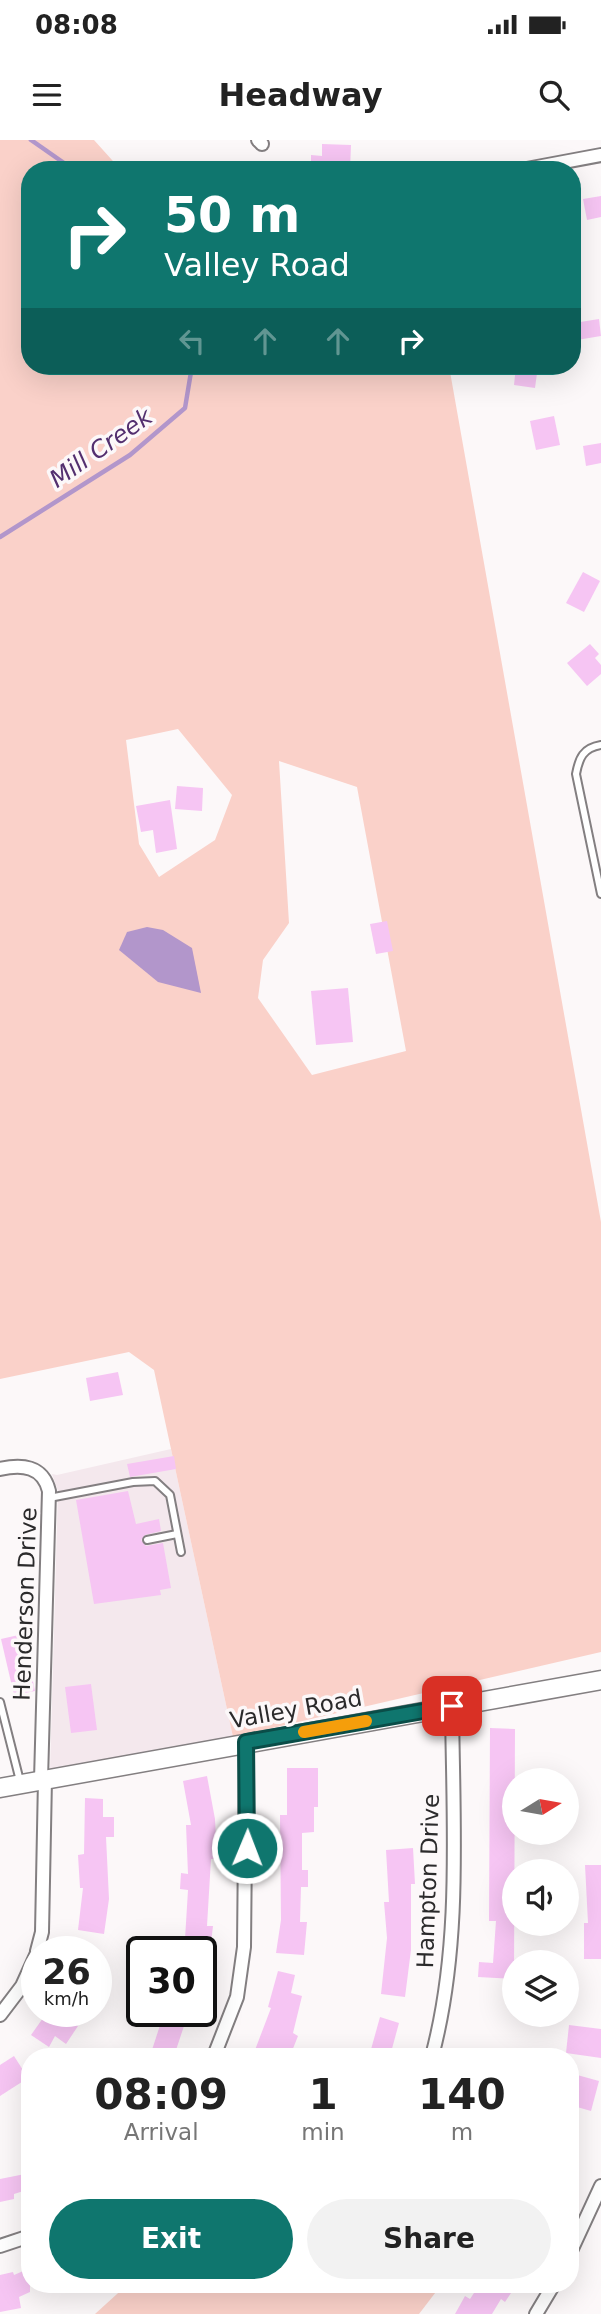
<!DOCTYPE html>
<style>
body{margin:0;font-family:"DejaVu Sans",sans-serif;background:#f2f2f2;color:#222;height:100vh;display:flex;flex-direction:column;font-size:26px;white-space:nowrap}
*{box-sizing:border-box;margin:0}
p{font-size:23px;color:#767676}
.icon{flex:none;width:38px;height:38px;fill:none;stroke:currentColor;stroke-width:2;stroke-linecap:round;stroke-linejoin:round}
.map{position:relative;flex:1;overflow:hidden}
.details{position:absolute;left:21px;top:1908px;width:558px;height:245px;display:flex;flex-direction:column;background:#fff;border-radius:28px;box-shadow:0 7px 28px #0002}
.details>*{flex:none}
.top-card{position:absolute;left:21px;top:21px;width:560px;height:214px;border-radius:28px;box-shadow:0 7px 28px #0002;background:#0f766e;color:#fff;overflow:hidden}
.needle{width:46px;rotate:79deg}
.controls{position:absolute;left:502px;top:1628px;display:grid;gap:14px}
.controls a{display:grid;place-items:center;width:77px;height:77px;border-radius:50%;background:#fff;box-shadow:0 7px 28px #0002;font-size:35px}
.speed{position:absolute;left:21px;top:1796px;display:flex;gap:14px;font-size:35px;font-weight:700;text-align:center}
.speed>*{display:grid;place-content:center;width:91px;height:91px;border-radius:50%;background:#fff;box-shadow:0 7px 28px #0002;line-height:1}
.speed small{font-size:18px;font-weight:400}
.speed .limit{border:4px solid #111;border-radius:10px;background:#fff;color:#111}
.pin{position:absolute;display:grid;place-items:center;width:60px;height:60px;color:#fff;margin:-30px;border-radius:14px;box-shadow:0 4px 10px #0006}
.me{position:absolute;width:77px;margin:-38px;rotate:1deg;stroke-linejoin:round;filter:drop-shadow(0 0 5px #0008)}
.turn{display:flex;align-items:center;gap:24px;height:147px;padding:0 28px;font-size:32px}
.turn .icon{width:91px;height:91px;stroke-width:2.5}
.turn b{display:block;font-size:49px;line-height:60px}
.lanes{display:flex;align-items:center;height:66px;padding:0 28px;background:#0003;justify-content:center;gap:35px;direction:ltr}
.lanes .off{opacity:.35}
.eta{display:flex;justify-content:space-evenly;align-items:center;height:119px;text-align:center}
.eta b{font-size:42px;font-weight:600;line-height:49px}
.action{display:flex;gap:14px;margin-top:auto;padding:14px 28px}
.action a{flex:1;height:80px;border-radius:42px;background:#0f766e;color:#fff;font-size:28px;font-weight:600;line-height:80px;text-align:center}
.action a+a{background:#f2f2f2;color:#222}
.status{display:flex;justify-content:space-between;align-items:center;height:49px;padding:0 35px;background:#fff;direction:ltr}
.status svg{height:19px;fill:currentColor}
header{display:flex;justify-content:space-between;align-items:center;height:91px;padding:0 28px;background:#fff;font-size:32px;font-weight:600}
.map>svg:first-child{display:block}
.built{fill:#f4e8ed}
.green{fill:#fad1c9;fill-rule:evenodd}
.water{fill:#b296cb}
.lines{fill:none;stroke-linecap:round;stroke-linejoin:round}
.stream{stroke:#b296cb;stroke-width:4.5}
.building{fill:#f6c5f3}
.lane-casing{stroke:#837f81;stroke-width:10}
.street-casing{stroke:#837f81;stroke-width:16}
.secondary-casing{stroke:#837f81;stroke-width:21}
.lane{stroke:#fff;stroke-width:6}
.street{stroke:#fff;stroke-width:12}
.secondary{stroke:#fff;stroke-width:18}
.route-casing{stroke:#0a4d48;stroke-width:18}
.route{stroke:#0f766e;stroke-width:12}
.slow{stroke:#f59e0b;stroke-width:12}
.labels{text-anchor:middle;stroke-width:7;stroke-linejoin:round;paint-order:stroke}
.street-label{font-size:23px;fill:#2b2a2b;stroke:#fcf8f9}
.water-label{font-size:24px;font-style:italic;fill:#532f6f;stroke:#fcf8f9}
</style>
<div class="status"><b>08:08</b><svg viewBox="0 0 49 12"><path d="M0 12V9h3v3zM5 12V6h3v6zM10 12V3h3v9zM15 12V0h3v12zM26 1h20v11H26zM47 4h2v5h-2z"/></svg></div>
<header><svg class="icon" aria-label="menu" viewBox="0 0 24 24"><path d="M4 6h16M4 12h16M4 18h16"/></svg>Headway<svg class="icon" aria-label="search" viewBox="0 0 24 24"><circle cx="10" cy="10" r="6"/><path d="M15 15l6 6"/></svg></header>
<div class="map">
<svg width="601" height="2174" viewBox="0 0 601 2174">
<rect width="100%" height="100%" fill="#fcf8f9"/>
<!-- built -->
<path class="built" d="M171,1309L233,1597L50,1630L58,1351L52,1334L57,1335Z"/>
<!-- green -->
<g class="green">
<path d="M0,0H94L121,30H30V226H449L601,1082V1512L233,1597L154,1230L129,1212L0,1239ZM178,589L232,655L215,700L159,737L139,704L126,600ZM279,621L357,647L406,911L312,935L258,858L263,820L289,783Z"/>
<path d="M128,2144H442L419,2174H95Z"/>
</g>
<!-- water -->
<path class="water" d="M147,787L163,790L192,808L201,853L158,842L119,810L127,792Z"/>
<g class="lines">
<!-- stream -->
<g class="stream">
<path d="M31,0L74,30"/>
<path d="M0,397L130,315L185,268L192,226"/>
</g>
</g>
<!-- building -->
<g class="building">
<path d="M322,4L351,5L350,29L311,28V15L322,16Z"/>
<path d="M601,56V77L587,80L583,59Z"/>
<path d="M599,179L601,196L577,200L574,183Z"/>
<path d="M516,226H538L535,248L514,245Z"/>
<path d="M554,276L560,305L536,310L530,281Z"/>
<path d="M601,303V323L586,326L583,306Z"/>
<path d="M583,432L600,441L584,472L566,463Z"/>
<path d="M590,504L599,514L595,518L601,525V534L587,546L567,523Z"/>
<path d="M177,646L203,648L202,671L175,669Z"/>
<path d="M170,660L177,709L156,713L153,690L141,692L136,666Z"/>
<path d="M387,781L393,811L376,814L370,784Z"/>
<path d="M348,848L353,902L316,905L311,851Z"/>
<path d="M118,1232L123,1255L90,1261L86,1238Z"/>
<path d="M174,1316L176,1329L130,1337L127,1324Z"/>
<path d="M128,1351L136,1384L159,1379L161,1391L145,1395L141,1400L146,1406L163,1403L171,1448L160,1450L161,1455L94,1464L76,1360Z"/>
<path d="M23,1494L35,1551L14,1555L1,1499Z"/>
<path d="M91,1544L97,1590L71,1593L65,1547Z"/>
<path d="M490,1588L515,1589L514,1839L478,1837L479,1822L493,1823L496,1781H489Z"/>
<path d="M287,1628H318V1667H314V1692L302,1693V1730H308V1747H301L300,1782H307L304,1815L276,1813L281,1780L280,1675H287Z"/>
<path d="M207,1636L215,1679L217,1719H211L207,1786H213L210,1811H189L191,1800L185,1799L188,1750L180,1749L181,1733L188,1734L186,1685H191L183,1641Z"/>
<path d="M85,1658L103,1659V1677H114V1697H106L109,1759L104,1794L78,1790L83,1748H80L78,1715L84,1714Z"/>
<path d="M413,1708L415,1744H411V1810L405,1857L381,1854L387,1798L384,1762H389L386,1710Z"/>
<path d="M585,1725H601V1819H584V1783H588Z"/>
<path d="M278,1831L295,1835L291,1853L302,1856L293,1893L298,1896L290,1916H270L255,1910L271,1868L268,1867Z"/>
<path d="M48,1871H55L78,1886L66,1904L55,1896L49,1907L31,1895Z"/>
<path d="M164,1873L186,1880L174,1916H150Z"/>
<path d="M380,1877L399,1883L390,1916L370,1913Z"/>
<path d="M569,1885L601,1889V1918L566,1913Z"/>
<path d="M14,1916L28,1938L0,1956V1925Z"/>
<path d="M570,1933L599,1941L591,1971L570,1965Z"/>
<path d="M30,2033V2049L14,2054V2059L0,2062V2039Z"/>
<path d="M30,2128V2152L19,2157L21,2168L0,2172V2135L13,2132L14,2135Z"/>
<path d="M480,2144H517L505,2162L501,2159L492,2174H455L465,2156L470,2159Z"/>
</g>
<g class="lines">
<defs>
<g id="lane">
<path d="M601,605C583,608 579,618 576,634L601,754"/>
<path d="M49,1358L133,1342L155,1341L170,1355L181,1412"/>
<path d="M147,1400L177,1394"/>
<path d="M0,1562L20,1641"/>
</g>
<g id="street">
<path d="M258,0L262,4"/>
<path d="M521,30L601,15"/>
<path d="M0,1329C22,1324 43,1326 49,1351L41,1640"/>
<path d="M37,1811L42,1792L45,1639"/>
<path d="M0,1875L22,1846L37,1813"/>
<path d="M214,1916L237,1857L244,1807L246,1602"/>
<path d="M432,1916C462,1804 453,1682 452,1566"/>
<path d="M0,2106L30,2096"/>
<path d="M570,2113L601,2046"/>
<path d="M536,2174L554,2144"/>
</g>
<path id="secondary" d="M0,1648L601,1540"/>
</defs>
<!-- lane casing -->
<use href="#lane" class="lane-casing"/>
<!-- street casing -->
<use href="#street" class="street-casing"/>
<!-- secondary casing -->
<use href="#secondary" class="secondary-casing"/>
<!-- lane -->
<use href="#lane" class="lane"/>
<!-- street -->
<use href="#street" class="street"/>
<!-- secondary -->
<use href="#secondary" class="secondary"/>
</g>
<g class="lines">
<defs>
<path id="route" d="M247,1708L246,1602L452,1566"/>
</defs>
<!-- route casing -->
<use href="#route" class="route-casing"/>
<!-- route -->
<use href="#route" class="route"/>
<!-- slow -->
<path class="slow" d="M304,1592L366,1581"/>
</g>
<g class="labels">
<!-- street labels -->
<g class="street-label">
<text transform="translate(25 1464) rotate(-88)" y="8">Henderson Drive</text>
<text transform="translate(296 1569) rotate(-10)" y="8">Valley Road</text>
<text transform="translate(428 1741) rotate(-88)" y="8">Hampton Drive</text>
</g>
<!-- water labels -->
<g class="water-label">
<text transform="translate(101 308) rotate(-35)" y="8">Mill Creek</text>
</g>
</g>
</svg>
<div class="controls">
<a><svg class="needle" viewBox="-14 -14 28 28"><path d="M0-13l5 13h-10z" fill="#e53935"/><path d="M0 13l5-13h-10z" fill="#767676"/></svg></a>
<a><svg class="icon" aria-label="sound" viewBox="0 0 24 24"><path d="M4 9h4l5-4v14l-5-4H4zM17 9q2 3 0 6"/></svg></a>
<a><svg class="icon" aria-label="layers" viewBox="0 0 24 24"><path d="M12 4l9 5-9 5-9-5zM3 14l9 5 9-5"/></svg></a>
</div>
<div class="speed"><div>26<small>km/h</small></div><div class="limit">30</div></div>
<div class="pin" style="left:452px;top:1566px;background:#d93025"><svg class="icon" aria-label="arrive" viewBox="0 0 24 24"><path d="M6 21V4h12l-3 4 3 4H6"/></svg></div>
<svg class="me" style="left:247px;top:1708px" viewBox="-20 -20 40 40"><circle r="17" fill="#0f766e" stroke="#fff" stroke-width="3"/><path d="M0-11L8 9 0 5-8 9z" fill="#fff"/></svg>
<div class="top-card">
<div class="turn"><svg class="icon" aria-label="right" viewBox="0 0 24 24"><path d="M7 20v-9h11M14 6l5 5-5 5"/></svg><div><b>50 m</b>Valley Road</div></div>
<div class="lanes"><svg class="icon off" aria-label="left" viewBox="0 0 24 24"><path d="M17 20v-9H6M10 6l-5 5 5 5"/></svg><svg class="icon off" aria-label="ahead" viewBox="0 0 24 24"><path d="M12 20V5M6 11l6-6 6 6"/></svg><svg class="icon off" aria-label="ahead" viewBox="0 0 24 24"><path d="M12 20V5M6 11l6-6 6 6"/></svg><svg class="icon" aria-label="right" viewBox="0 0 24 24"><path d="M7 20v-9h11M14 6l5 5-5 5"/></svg></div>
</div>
<section class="details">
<div class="eta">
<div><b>08:09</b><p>Arrival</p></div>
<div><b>1</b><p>min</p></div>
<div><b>140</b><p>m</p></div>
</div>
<div class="action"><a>Exit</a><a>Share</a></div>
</section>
</div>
